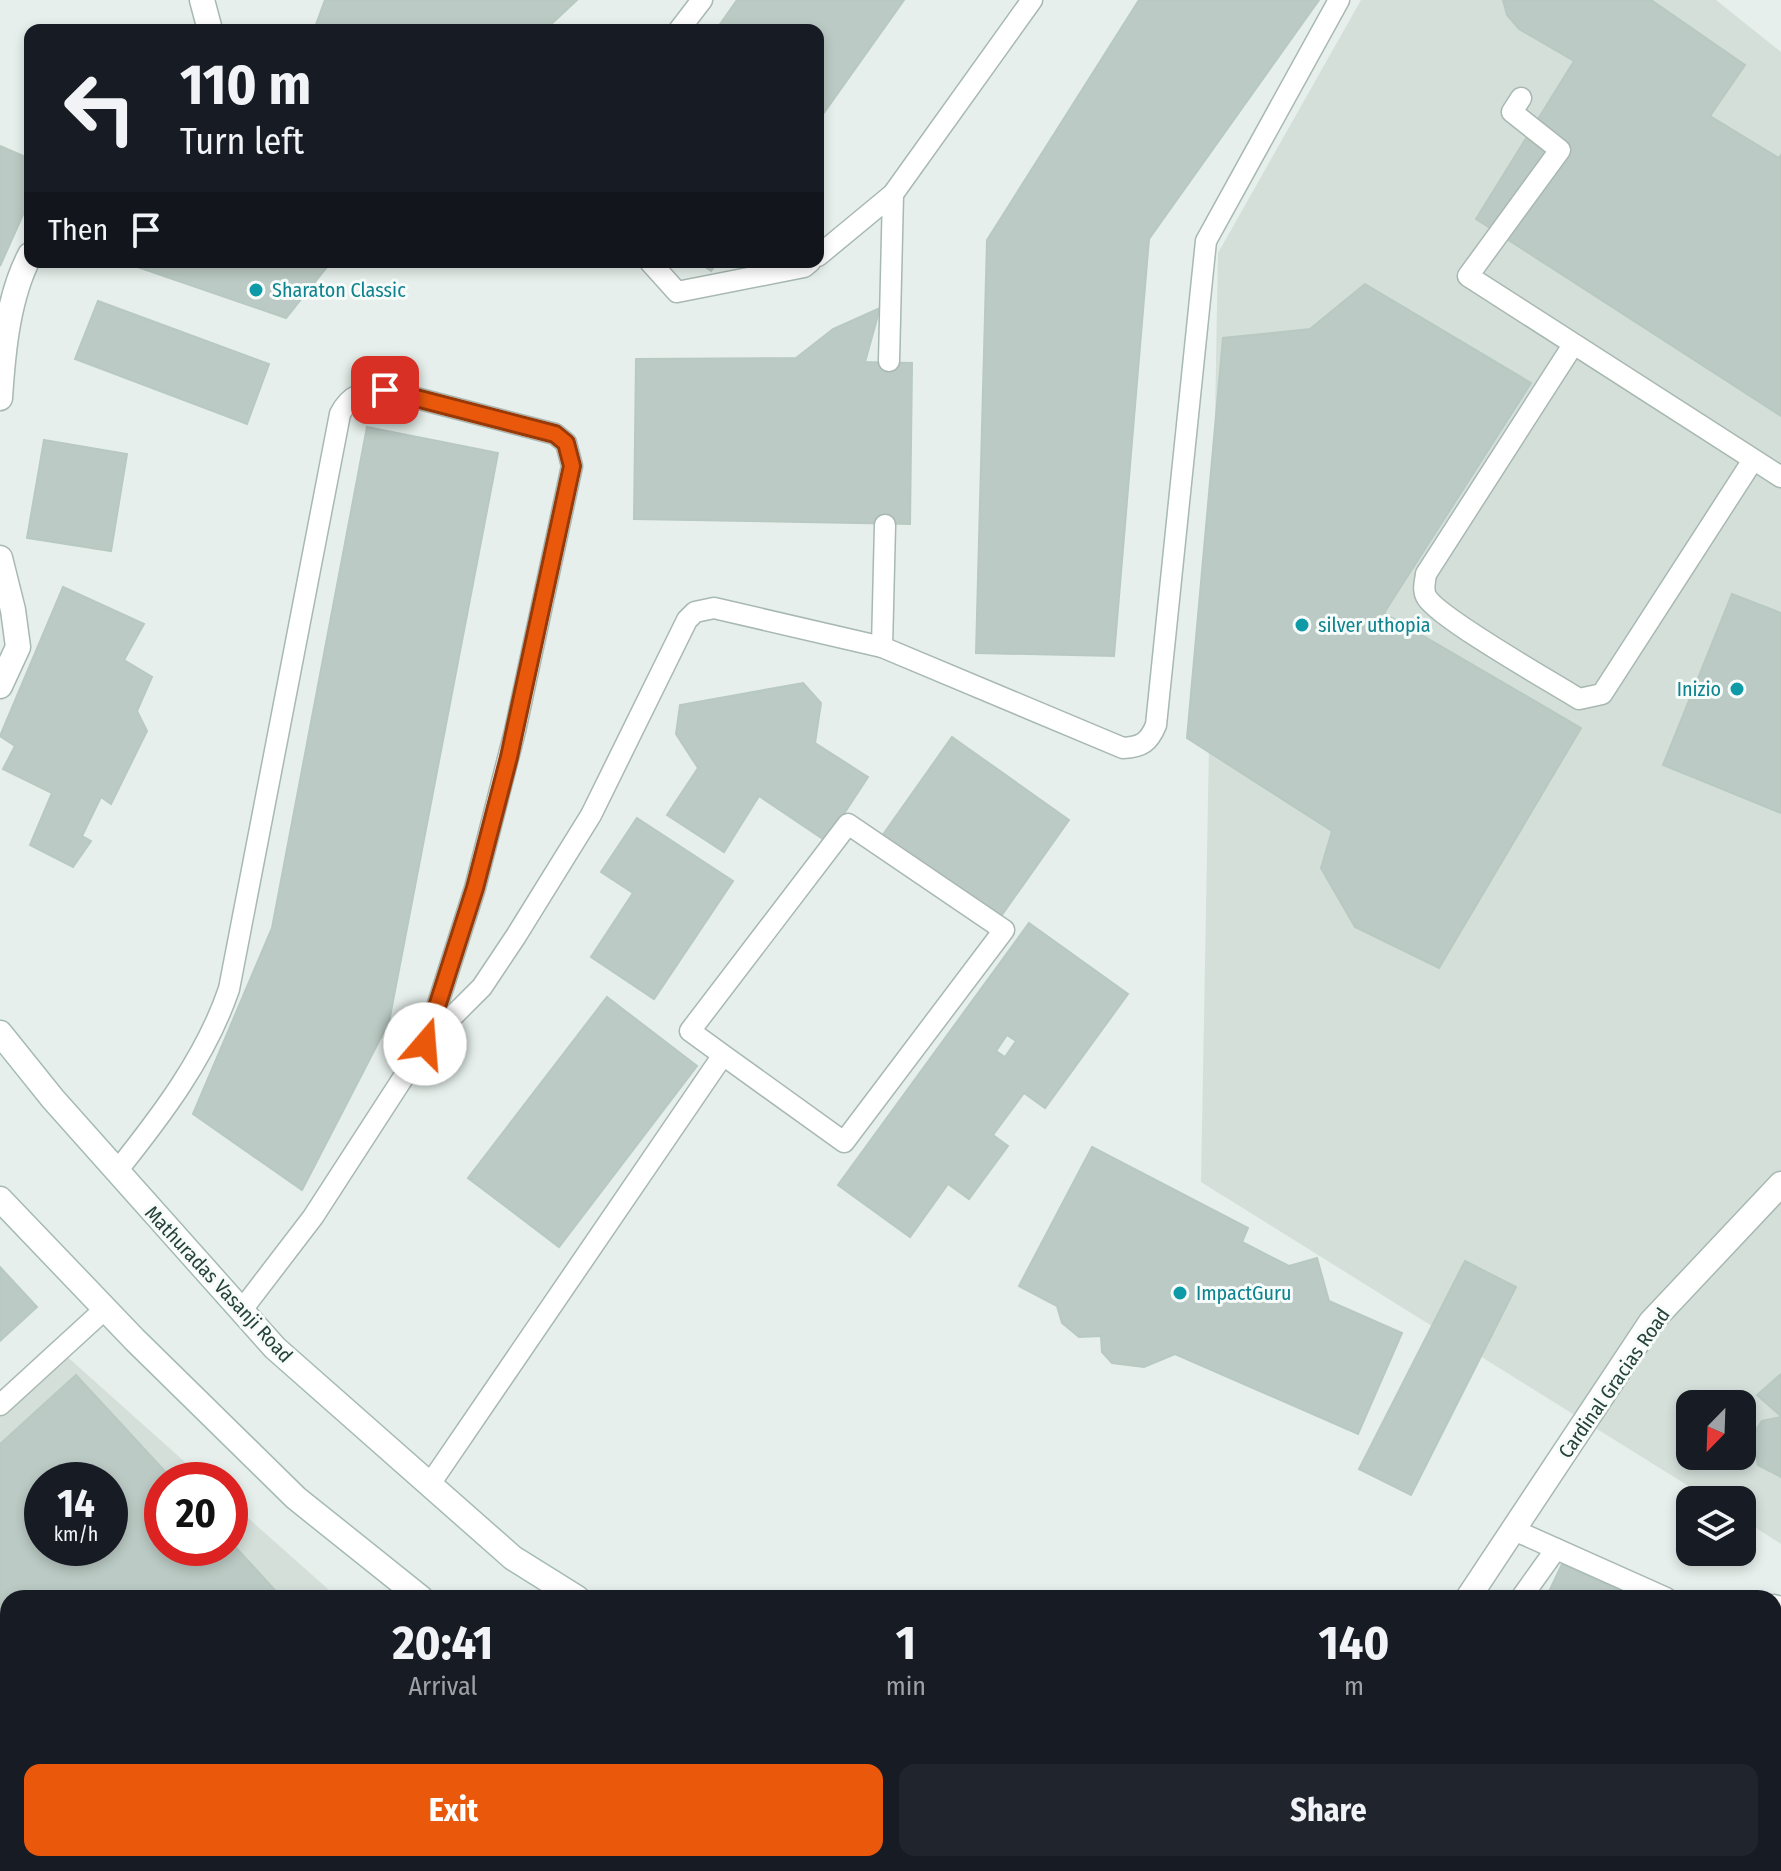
<!DOCTYPE html>
<style>
body{margin:0;font-family:"Fira Sans Condensed",sans-serif;background:#20242c;color:#f1f3f6;height:100vh;display:flex;flex-direction:column;font-size:30px;white-space:nowrap}
*{box-sizing:border-box;margin:0}
p{font-size:26px;color:#9ea1a6}
.icon{flex:none;width:44px;height:44px;fill:none;stroke:currentColor;stroke-width:2;stroke-linecap:round;stroke-linejoin:round}
.map{position:relative;flex:1;overflow:hidden}
.side{position:absolute;left:0px;top:1590px;width:1782px;height:282px;display:flex;flex-direction:column;background:#171b24;border-radius:24px 24px 0 0;box-shadow:0 4px 12px #0003}
.side>*{flex:none}
.guide{position:absolute;left:24px;top:24px;width:800px;height:244px;border-radius:16px;box-shadow:0 4px 12px #0003;background:#171b24;color:#f1f3f6;overflow:hidden}
.needle{width:52px;rotate:203deg}
.buttons{position:absolute;left:1676px;top:1390px;display:grid;gap:16px}
.buttons a{display:grid;place-items:center;width:80px;height:80px;border-radius:16px;background:#171b24;box-shadow:0 4px 12px #0003;font-size:40px}
.speed{position:absolute;left:24px;top:1462px;display:flex;gap:16px;font-size:40px;font-weight:700;text-align:center}
.speed>*{display:grid;place-content:center;width:104px;height:104px;border-radius:50%;background:#171b24;box-shadow:0 4px 12px #0003;line-height:1}
.speed small{font-size:20px;font-weight:400}
.speed .limit{border:12px solid #d22;background:#fff;color:#111}
.pin{position:absolute;display:grid;place-items:center;width:68px;height:68px;color:#fff;margin:-34px;border-radius:16px;box-shadow:0 4px 12px #0006}
.me{position:absolute;width:88px;margin:-44px;rotate:18deg;stroke-linejoin:round;filter:drop-shadow(0 0 6px #0008)}
.turn{display:flex;align-items:center;gap:28px;height:168px;padding:0 24px;font-size:36px}
.turn .icon{width:104px;height:104px;stroke-width:2.5}
.turn b{display:block;font-size:56px;line-height:68px}
.then{display:flex;align-items:center;height:76px;padding:0 24px;background:#0003;gap:16px;font-size:30px}
.eta{display:flex;justify-content:space-evenly;align-items:center;height:136px;text-align:center}
.eta b{font-size:48px;font-weight:700;line-height:56px}
.primary-button{display:flex;gap:16px;margin-top:auto;padding:16px 24px}
.primary-button a{flex:1;height:92px;border-radius:16px;background:#ea580c;color:#fff;font-size:32px;font-weight:700;line-height:92px;text-align:center}
.primary-button a+a{background:#20242c;color:#f1f3f6}
.map>svg:first-child{display:block}
.built{fill:#d4dfda;fill-rule:evenodd}
.building{fill:#bbcac4;stroke:#b8c9c2;stroke-width:2;fill-rule:evenodd}
.lines{fill:none;stroke-linecap:round;stroke-linejoin:round}
.service-casing{stroke:#a8b8b2;stroke-width:23}
.tertiary-casing{stroke:#a8b8b2;stroke-width:27}
.secondary-casing{stroke:#a4bbb3;stroke-width:27}
.service{stroke:#fff;stroke-width:20}
.tertiary{stroke:#fff;stroke-width:24}
.secondary{stroke:#fff;stroke-width:24}
.route-casing{stroke:#983908;stroke-width:20}
.route{stroke:#ea580c;stroke-width:14}
.culture-dot{fill:#0f9aa8;stroke:#f7fbf9;stroke-width:3}
.labels{text-anchor:middle;stroke-width:6;stroke-linejoin:round;paint-order:stroke}
.culture-label{font-size:20px;fill:#0d838f;stroke:#f7fbf9;text-anchor:start}
.street-label{font-size:20px;fill:#24423a;stroke:#f7fbf9}
</style>
<div class="map">
<svg width="1781" height="1871" viewBox="0 0 1781 1871">
<rect width="100%" height="100%" fill="#e6efeb"/>
<!-- built -->
<g class="built">
<path d="M1361,0H1716L1781,52V1544L1742,1519V1500H1711L1201,1182L1218,253ZM1690,1404H1742V1456H1690Z"/>
<path d="M53,1344L205,1480H162V1548H230V1502L338,1598H8V1864H0V1393ZM42,1480H110V1548H42Z"/>
<path d="M78,1864H220L207,1871H91Z"/>
</g>
<!-- building -->
<g class="building">
<path d="M325,0H577L545,30H314Z"/>
<path d="M737,0H904L818,121V30H716Z"/>
<path d="M1139,0H1319L1149,239L1114,656L976,653L987,240Z"/>
<path d="M1503,0H1651L1745,65L1710,116L1779,158L1781,155V416L1476,219L1574,61L1519,29L1507,15Z"/>
<path d="M0,146L30,159V199L0,266Z"/>
<path d="M123,262H331L286,318Z"/>
<path d="M698,262H718L711,271Z"/>
<path d="M1365,284L1531,383L1384,613L1581,728L1439,968L1355,927L1321,868L1332,831L1187,738L1223,338L1310,329Z"/>
<path d="M98,301L269,364L247,424L75,359Z"/>
<path d="M880,308L865,362L912,363L910,524L634,519L636,359L796,358L833,329Z"/>
<path d="M367,427L498,453L389,1022L302,1190L193,1114L272,928Z"/>
<path d="M44,440L127,454L111,551L27,538Z"/>
<path d="M63,587L144,624L124,660L152,677L137,711L147,731L111,804L101,797L82,836L91,841L73,867L30,845L52,793L3,769L15,746L0,736Z"/>
<path d="M1732,594L1781,613V813L1663,765Z"/>
<path d="M803,683L821,703L815,743L868,777L826,841L759,796L724,852L667,815L698,768L676,734L680,705Z"/>
<path d="M952,737L1069,820L999,919L882,836Z"/>
<path d="M637,818L733,881L654,999L591,957L633,893L601,872Z"/>
<path d="M1029,923L1128,994L1045,1108L1024,1093L993,1135L1008,1146L969,1199L948,1184L910,1237L838,1185ZM1007,1035L1016,1041L1005,1057L996,1051Z"/>
<path d="M607,997L697,1066L559,1247L468,1178Z"/>
<path d="M1092,1147L1248,1228L1242,1242L1289,1266L1317,1258L1329,1301L1402,1333L1358,1434L1175,1354L1144,1367L1112,1363L1102,1352L1101,1336L1079,1337L1062,1323L1057,1306L1019,1286Z"/>
<path d="M1465,1261L1516,1287L1411,1495L1359,1469Z"/>
<path d="M0,1267L37,1307L0,1341Z"/>
<path d="M1781,1374V1416L1757,1395Z"/>
<path d="M76,1375L173,1480H162V1548H230V1541L282,1598H8V1828L0,1819V1444ZM42,1480H110V1548H42Z"/>
<path d="M1781,1417V1477L1758,1465L1753,1434L1762,1421Z"/>
<path d="M1562,1564L1636,1598H1546Z"/>
<path d="M1774,1662L1781,1665V1716L1774,1713Z"/>
<path d="M1774,1774L1781,1777V1839L1774,1836Z"/>
</g>
<g class="lines">
<defs>
<g id="service">
<path d="M679,30L702,0"/>
<path d="M1521,98L1512,112L1560,150L1468,276L1781,477"/>
<path d="M818,256L893,194L1032,0"/>
<path d="M650,262L677,292L804,267L810,262"/>
<path d="M1573,345L1426,574C1425,583 1422,590 1427,598C1442,620 1550,681 1579,699L1602,694L1753,460"/>
<path d="M889,361L893,194"/>
<path d="M882,647L885,525"/>
<path d="M429,1040L482,987L516,936L591,815L687,620L695,612L714,608L882,647L1123,748C1142,747 1149,742 1156,725L1206,241L1339,0"/>
<path d="M117,1171C161,1116 206,1057 229,989L340,414C350,394 364,391 385,390L555,434L566,443L572,466L515,731L475,888L425,1044L313,1217L241,1311"/>
<path d="M0,1405L105,1309"/>
<path d="M430,1484L723,1055L844,1142L1004,930L848,824L690,1031L723,1055"/>
<path d="M1514,1530L1666,1598"/>
<path d="M1521,1598L1556,1549"/>
<path d="M1774,1605L1781,1607"/>
<path d="M1774,1646L1781,1649"/>
<path d="M1774,1761L1781,1764"/>
<path d="M1774,1856L1781,1858"/>
</g>
<g id="tertiary">
<path d="M202,0L210,30"/>
<path d="M0,398C3,351 8,297 30,255"/>
<path d="M0,558L13,610L18,647L0,686"/>
<path d="M1468,1598L1651,1322L1781,1184"/>
<path d="M612,1871L620,1864"/>
<path d="M735,1871L742,1864"/>
<path d="M1287,1871L1292,1864"/>
</g>
<g id="secondary">
<path d="M0,1033L53,1099L275,1348L513,1558L577,1598"/>
<path d="M0,1199L135,1340L296,1498L421,1598"/>
<path d="M833,1864L846,1871"/>
<path d="M1026,1864L1038,1871"/>
</g>
</defs>
<!-- service casing -->
<use href="#service" class="service-casing"/>
<!-- tertiary casing -->
<use href="#tertiary" class="tertiary-casing"/>
<!-- secondary casing -->
<use href="#secondary" class="secondary-casing"/>
<!-- service -->
<use href="#service" class="service"/>
<!-- tertiary -->
<use href="#tertiary" class="tertiary"/>
<!-- secondary -->
<use href="#secondary" class="secondary"/>
</g>
<g class="lines">
<defs>
<path id="route" d="M385,390L555,434L566,443L572,466L509,757L475,888L425,1044"/>
</defs>
<!-- route casing -->
<use href="#route" class="route-casing"/>
<!-- route -->
<use href="#route" class="route"/>
</g>
<!-- markers -->
<g class="culture-dot">
<circle cx="256" cy="290" r="8"/>
<circle cx="1302" cy="625" r="8"/>
<circle cx="1737" cy="689" r="8"/>
<circle cx="1180" cy="1293" r="8"/>
</g>
<g class="labels">
<!-- culture labels -->
<g class="culture-label">
<text x="272" y="297">Sharaton Classic</text>
<text x="1318" y="632">silver uthopia</text>
<text x="1721" y="696" text-anchor="end">Inizio</text>
<text x="1196" y="1300">ImpactGuru</text>
</g>
<!-- street labels -->
<g class="street-label">
<text transform="translate(219 1284) rotate(47)" y="7">Mathuradas Vasanji Road</text>
<text transform="translate(1614 1383) rotate(-55)" y="7">Cardinal Gracias Road</text>
</g>
</g>
</svg>
<div class="buttons">
<a><svg class="needle" viewBox="-14 -14 28 28"><path d="M0-13l5 13h-10z" fill="#e53935"/><path d="M0 13l5-13h-10z" fill="#9ea1a6"/></svg></a>
<a><svg class="icon" aria-label="layers" viewBox="0 0 24 24"><path d="M12 4l9 5-9 5-9-5zM3 14l9 5 9-5"/></svg></a>
</div>
<div class="speed"><div>14<small>km/h</small></div><div class="limit">20</div></div>
<div class="pin" style="left:385px;top:390px;background:#d93025"><svg class="icon" aria-label="arrive" viewBox="0 0 24 24"><path d="M6 21V4h12l-3 4 3 4H6"/></svg></div>
<svg class="me" style="left:425px;top:1044px" viewBox="-20 -20 40 40"><circle r="19" fill="#fff"/><path d="M0-13L10 11 0 6-10 11z" fill="#ea580c"/></svg>
<div class="guide">
<div class="turn"><svg class="icon" aria-label="left" viewBox="0 0 24 24"><path d="M17 20v-9H6M10 6l-5 5 5 5"/></svg><div><b>110 m</b>Turn left</div></div>
<div class="then">Then<svg class="icon" aria-label="arrive" viewBox="0 0 24 24"><path d="M6 21V4h12l-3 4 3 4H6"/></svg></div>
</div>
<section class="side">
<div class="eta">
<div><b>20:41</b><p>Arrival</p></div>
<div><b>1</b><p>min</p></div>
<div><b>140</b><p>m</p></div>
</div>
<div class="primary-button"><a>Exit</a><a>Share</a></div>
</section>
</div>
